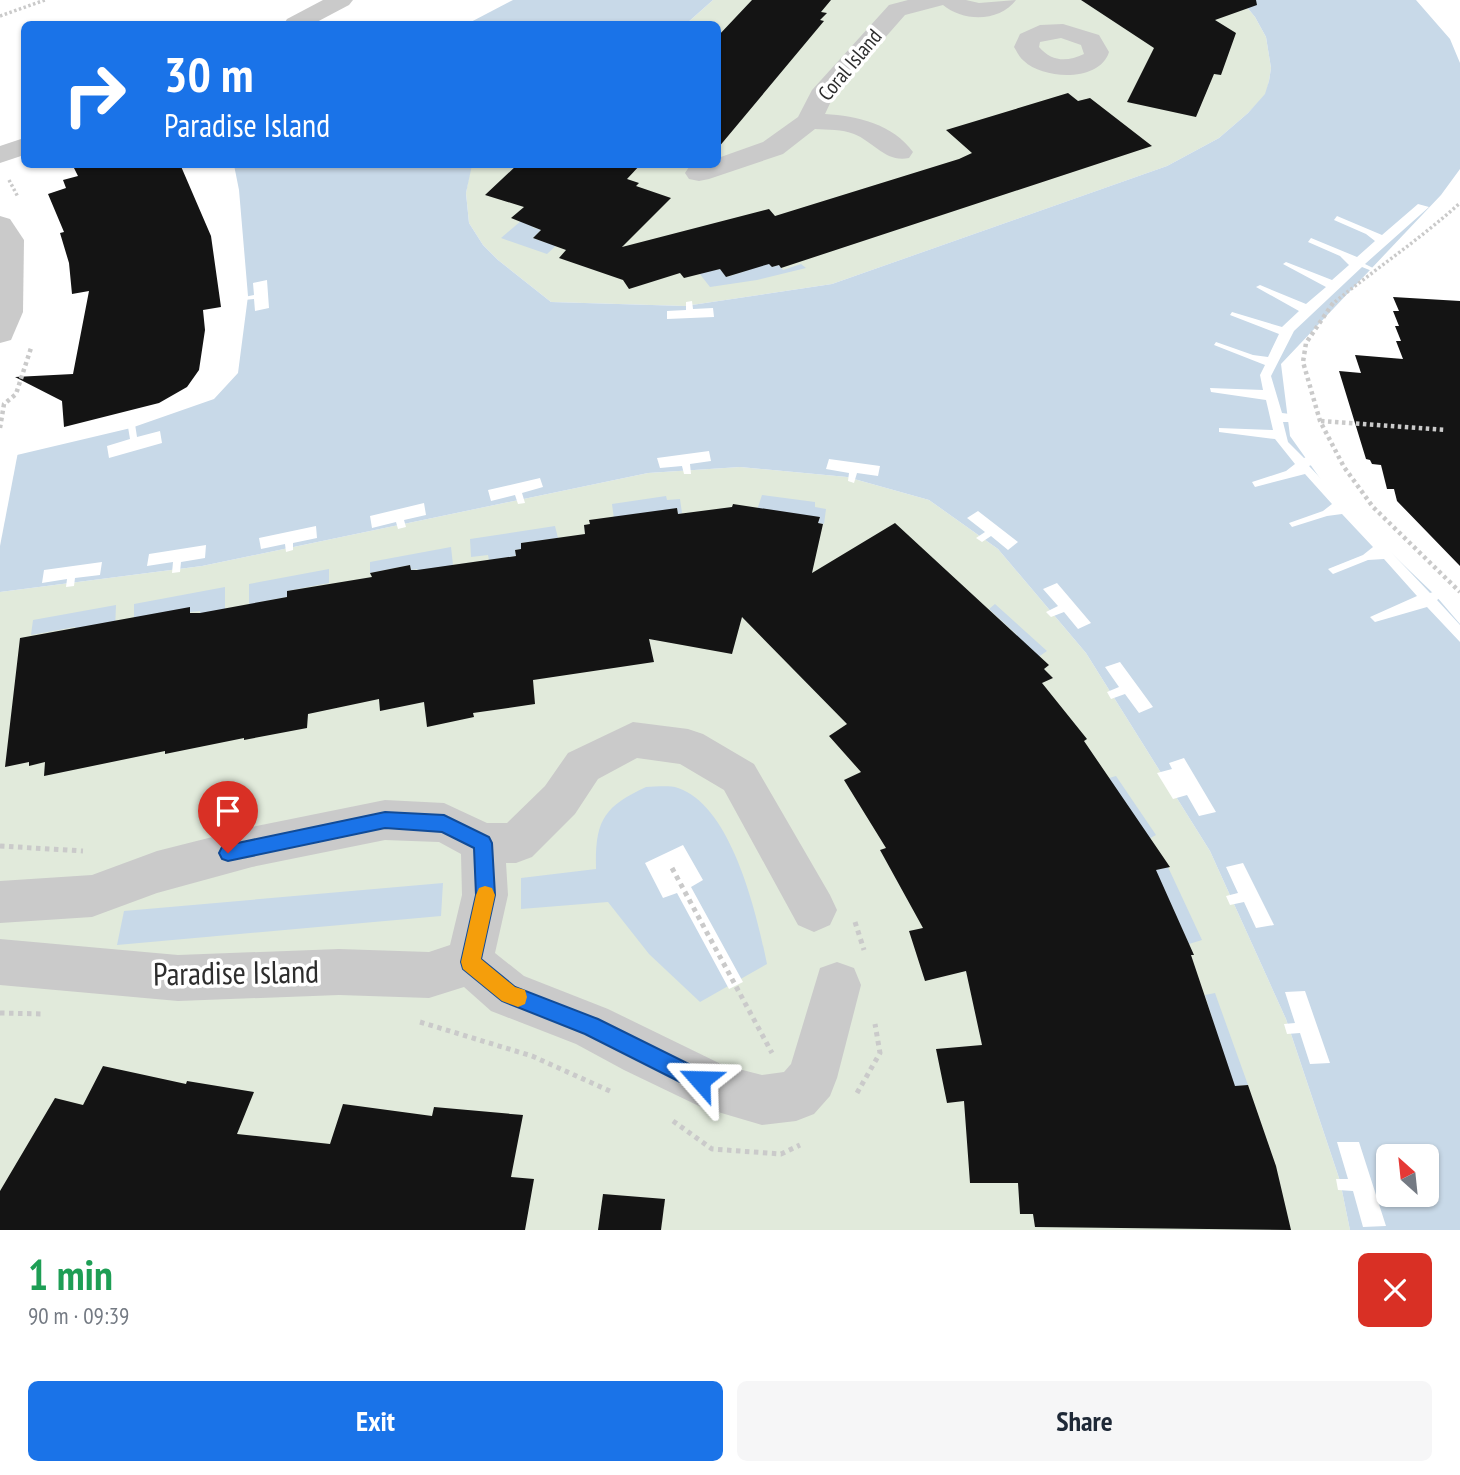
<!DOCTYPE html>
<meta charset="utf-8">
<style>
body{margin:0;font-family:"PT Sans Narrow",sans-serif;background:#f6f6f7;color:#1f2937;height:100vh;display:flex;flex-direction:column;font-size:26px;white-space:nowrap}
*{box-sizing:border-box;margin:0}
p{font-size:23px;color:#747a83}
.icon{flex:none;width:38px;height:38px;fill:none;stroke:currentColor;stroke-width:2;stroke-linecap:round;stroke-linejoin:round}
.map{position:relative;height:1230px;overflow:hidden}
.sheet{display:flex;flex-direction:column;background:#fff;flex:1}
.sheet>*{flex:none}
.hud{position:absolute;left:21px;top:21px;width:700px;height:147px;border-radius:10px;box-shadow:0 2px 5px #0004;background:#1a73e8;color:#fff;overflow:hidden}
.needle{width:46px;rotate:333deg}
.fabs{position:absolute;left:1376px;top:1144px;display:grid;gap:14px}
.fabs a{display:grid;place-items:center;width:63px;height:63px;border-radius:10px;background:#fff;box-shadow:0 2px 5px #0004;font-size:35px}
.pin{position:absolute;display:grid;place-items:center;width:60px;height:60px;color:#fff;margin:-72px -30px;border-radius:50% 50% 50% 0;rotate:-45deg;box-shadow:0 0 7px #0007}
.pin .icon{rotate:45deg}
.me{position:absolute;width:77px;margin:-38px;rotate:295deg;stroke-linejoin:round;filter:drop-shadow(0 0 5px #0008)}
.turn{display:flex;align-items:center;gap:24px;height:147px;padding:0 28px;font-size:32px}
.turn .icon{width:91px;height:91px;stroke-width:2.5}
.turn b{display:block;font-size:49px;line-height:60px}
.round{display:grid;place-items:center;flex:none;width:74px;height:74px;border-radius:10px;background:#f6f6f7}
.overview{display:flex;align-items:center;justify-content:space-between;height:119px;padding:0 28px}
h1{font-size:42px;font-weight:800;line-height:52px;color:#1e9e55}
.action{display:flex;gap:14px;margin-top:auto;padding:14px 28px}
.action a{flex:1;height:80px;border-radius:10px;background:#1a73e8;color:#fff;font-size:28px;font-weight:800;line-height:80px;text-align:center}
.action a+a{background:#f6f6f7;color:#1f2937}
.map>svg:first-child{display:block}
.green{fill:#e1eadb}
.water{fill:#c8d9e8;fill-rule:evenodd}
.pier{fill:#fff}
.building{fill:#141414}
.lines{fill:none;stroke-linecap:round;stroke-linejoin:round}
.path-far2{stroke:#cacaca;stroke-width:3.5;stroke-dasharray:2.5 2.5;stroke-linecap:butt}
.path-far1{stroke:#cacaca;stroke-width:4.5;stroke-dasharray:3.5 3.5;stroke-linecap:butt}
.path{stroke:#cacaca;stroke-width:5;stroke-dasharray:4.5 4.5;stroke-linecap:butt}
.street{fill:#cacaca;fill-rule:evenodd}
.route{fill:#1a73e8;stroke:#114b97;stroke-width:2}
.slow{fill:#f59e0b}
.labels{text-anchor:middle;stroke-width:7;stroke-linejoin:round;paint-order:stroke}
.far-street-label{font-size:21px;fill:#2d2d2d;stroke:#fff}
.near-street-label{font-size:32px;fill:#2d2d2d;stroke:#fff}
</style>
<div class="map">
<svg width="1460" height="1230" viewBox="0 0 1460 1230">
<rect width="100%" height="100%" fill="#fff"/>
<!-- green -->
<g class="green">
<path d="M713,0H1241L1255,17L1266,37L1271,68L1269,81L1266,94L1248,113L1219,138L1167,166L832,284L685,306L551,302L498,260L483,245L469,223L466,193L471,165L718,164V24H686Z"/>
<path d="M740,467L847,477L929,500L998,549L1086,653L1210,851L1286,1019L1340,1181L1350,1230H0V592L202,566L648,473Z"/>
</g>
<!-- water -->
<g class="water">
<path d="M513,0H713L686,24H467Z"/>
<path d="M1241,0H1416L1450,39L1460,63V169L1441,195L1281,364L1290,436L1334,498L1436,596L1460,624V1230H1350L1340,1181L1286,1019L1210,851L1086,653L998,549L929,500L847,477L740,467L648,473L202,566L0,592V459L131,428L214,399L238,373L248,296L239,190L234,165H472L466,193L469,223L483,245L498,260L551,302L685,306L832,284L1167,166L1219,138L1248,113L1265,94L1269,81L1271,68L1266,37L1255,17ZM1388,1157H1426V1195H1388Z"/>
<path d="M540,220L532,227L541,230L533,238L547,243L555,236L563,239L547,254L501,238L521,221Z"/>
<path d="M747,238L772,267L779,265L783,270L801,264L806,268L757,280L710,287L699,273L720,269L727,277L751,269Z"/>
<path d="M762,495L815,502V507L826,509L824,524L818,523L820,517L757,510Z"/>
<path d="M666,496L667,500L680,499L682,513L678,514L677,509L614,519L612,504Z"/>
<path d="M555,526L558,538L521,543V549L515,550L516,556L489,560L488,555L471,557L470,539Z"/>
<path d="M451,547L453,565L418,575L417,569L411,570L410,565L370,573V562Z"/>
<path d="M329,569V583L287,591V597L260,602L249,609V584Z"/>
<path d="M225,587V612L200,617V611L134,618V604Z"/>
<path d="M995,604L1047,651L1028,664L1016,634L989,609Z"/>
<path d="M116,605L115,630L75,632V627L31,635L33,620Z"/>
<path d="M1116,776L1156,835L1134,847L1109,778Z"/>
<path d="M646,787C655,787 669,785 678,788C732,806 757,915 767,964L700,1002L649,954L608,902L521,909V878L596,869C595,821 603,807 646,787Z"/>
<path d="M1168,867L1202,940L1189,944L1172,907L1161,909L1138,874Z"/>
<path d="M443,883L441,916L117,945L124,911Z"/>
<path d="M1215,993L1248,1085L1215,1088L1220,1044L1205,995Z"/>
</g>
<!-- pier -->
<g class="pier">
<path d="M1418,204L1429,207L1365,264L1375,269L1372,271L1362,267L1294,331L1271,376L1282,413L1290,414L1292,422H1283L1288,442L1304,458L1309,456L1314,464L1309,466L1377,538L1380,537L1391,547L1388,549L1430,593L1436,591L1439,594L1441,597L1437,600L1460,625V642L1427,607L1375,622L1370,617L1417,596L1384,559L1368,560L1333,574L1328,569L1363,555L1373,547L1342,514L1327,516L1292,527L1289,523L1323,511L1332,504L1305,474L1255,487L1252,482L1286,471L1295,464L1275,439L1219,432V428L1273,430L1266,400L1211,392L1210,388L1263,390L1260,375L1265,365L1214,345L1216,342L1253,355L1268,357L1279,334L1230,315L1232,312L1282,327L1299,311L1256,287L1260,285L1306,304L1326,287L1283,264L1286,262L1332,280L1349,265L1340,256L1308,242L1311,238L1357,257L1375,241L1366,234L1334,220L1337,216L1382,235Z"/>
<path d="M267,280L269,308L255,311L254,299L244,300V297L254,295L253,283Z"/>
<path d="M692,301L693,309L713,308L714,317L667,319V311L686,310V302Z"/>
<path d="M135,424L137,437L160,431L162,443L109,458L107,446L130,439L128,427Z"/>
<path d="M709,451L711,461L690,464L691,474H684L682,466L660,468L657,458Z"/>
<path d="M18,452L0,546V456Z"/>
<path d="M829,459L880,466L878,476L857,473L854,483L848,481L849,473L826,469Z"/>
<path d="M540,478L543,487L522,493L525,503L518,504L515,495L491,501L488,490Z"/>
<path d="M424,503L426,515L404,520L406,527L398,529L396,522L372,528L370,516Z"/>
<path d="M978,511L1018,542L1008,550L991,536L982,542L976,538L985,532L967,518Z"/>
<path d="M316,526L317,538L293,543V550L286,552L285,544L261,549L259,538Z"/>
<path d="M206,545L205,558L181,562L180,572L172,573L173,562L147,566L149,554Z"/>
<path d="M102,562L100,575L75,578L74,586L66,587L67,579L42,583L44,570Z"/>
<path d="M1057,583L1091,623L1078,629L1064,612L1051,617L1046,612L1058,606L1043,589Z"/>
<path d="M1120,662L1153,707L1139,713L1125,694L1111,699L1107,692L1119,687L1105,667Z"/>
<path d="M1184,758L1216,812L1199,816L1187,795L1173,799L1157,773L1172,769L1169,763Z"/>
<path d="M683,845L703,880L691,887L743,982L729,989L677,893L663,898L645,863Z"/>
<path d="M1243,863L1274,925L1256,928L1244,902L1230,905L1226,896L1238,893L1226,867Z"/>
<path d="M1305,991L1330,1063L1310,1064L1300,1033L1287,1034L1284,1024L1295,1023L1285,992Z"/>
<path d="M1337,1142H1359L1386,1226L1363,1227L1353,1191L1338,1190L1336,1179H1348Z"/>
</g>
<!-- building -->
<g class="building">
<path d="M752,0H831L821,12L827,13L820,20L824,21L718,148V36Z"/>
<path d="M1081,0H1256L1257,5L1215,20L1236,33L1221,75L1214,74L1196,117L1127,102L1154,48Z"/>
<path d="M1068,93L1078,101L1090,98L1152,146L781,268L779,265L772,267L769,264L726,277L720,269L684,278L680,273L629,289L623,280L559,258L566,250L533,238L541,230L511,218L524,207L485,195L518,164H641L627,179L639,183L636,186L671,198L622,247L769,209L775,216L959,159L972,153L946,130Z"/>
<path d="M72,164H180L211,236L221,307L203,310L205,330L199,370L187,387L159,403L64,427L62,401L15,377L73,374L89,291L72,294L69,263L60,233L64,232L48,194L66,188L63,180L78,176Z"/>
<path d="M1393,297L1460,301V566L1397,501L1394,489H1387L1381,465L1372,464L1370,460L1366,459L1339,371L1361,373L1355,355L1403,359L1396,341H1401L1395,326H1399L1393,311H1399Z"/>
<path d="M733,504L820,517L818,523L823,524L812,573L895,523L1049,665L1044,669L1053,678L1042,683L1087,739L1084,741L1170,867L1156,870L1194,955H1191L1235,1086L1248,1085L1276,1166L1291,1230L1035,1227L1033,1214H1020L1018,1183H970L964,1101L947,1103L936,1049L982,1045L966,971L925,981L909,931L923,928L880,850L886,848L844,780L861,772L829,736L847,724L742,617L732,654L649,639L654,662L533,680L535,704L473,713L474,717L427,727L424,702L380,711L379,699L308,714L307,728L244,740V738L165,754V751L44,776L45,762L29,766V762L5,767L20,638L190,607V613H200L287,597V591L372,577L370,573L410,565L411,570H417L516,556L515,550L521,549V543L585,534L584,525L590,524L589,520L677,508L678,514L732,507Z"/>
<path d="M103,1066L186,1084L187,1081L254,1092L237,1134L330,1144L343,1104L432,1116L434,1107L523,1115L511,1177L534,1179L525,1230H0V1191L55,1098L83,1105Z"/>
<path d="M603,1194L665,1199L661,1230H598Z"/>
</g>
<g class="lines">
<!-- path-far2 -->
<g class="path-far2">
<path d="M0,16L45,0"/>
<path d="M9,180L18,197"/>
<path d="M1331,305C1374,270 1419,240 1460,203"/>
</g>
<!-- path-far1 -->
<g class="path-far1">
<path d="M1333,303L1306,343L1303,362L1320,421L1344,467L1373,507L1460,592"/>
<path d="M1321,421L1446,430"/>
<path d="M0,428L4,404L16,394L31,348"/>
</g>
<!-- path -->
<g class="path">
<path d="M0,846L83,851"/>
<path d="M672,868L772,1053"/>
<path d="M855,922L864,950"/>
<path d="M0,1013L45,1014"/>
<path d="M420,1022L532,1056L612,1092"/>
<path d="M857,1093L880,1053L875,1024"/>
<path d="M673,1121L712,1149L781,1154L800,1145"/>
</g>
<!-- street -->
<g class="street">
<path d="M323,0H353L349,5L313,24H284L287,19Z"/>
<path d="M908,0H966L979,3L1016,0C1000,22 963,22 943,5L905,15L833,97L825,114C857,116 893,124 913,152L909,158C886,163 874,142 854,134C842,129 828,130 815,129L783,154L709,179L699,181L689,179L685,173L689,167L718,164V158L763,142L798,117L812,90L889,5Z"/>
<path d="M1063,24L1099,35L1109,52C1100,82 1044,80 1024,61C1020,58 1017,52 1014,47L1020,34L1040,25ZM1061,38L1081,45L1084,54C1067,62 1052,62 1039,47L1040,42Z"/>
<path d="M24,138V155L0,163V146Z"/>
<path d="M0,216L10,219L24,240L23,312L11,340L0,343Z"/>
<path d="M633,722L688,729L703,734L754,764L830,895L837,910L830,925L814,932L798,925L724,790L680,764L637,758L598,779L575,814L532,857L516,863H506L508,895L495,953L524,976L608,1009L723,1065L762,1075L784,1072L791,1064L820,968L837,962L854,968L861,985L837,1078L830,1096L814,1114L796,1121L762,1125L701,1107L624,1070L576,1044L491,1011L464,987L429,998L339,995L178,1001L0,985V939L178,955L339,949L429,952L450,945L462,895L461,854L439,842L385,840L252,867L157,893L92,917L0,923V881L92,875L157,851L252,827L385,800L444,803L487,823H507L545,786L568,753Z"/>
</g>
</g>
<!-- route -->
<path class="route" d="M385,812L444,815L489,837L492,843L495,895L481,959L515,987L598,1019L707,1073L710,1080L707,1088L700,1091L692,1088L585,1034L502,1001L463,969L461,962L476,895L474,848L442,832L385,828L228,861L222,859L219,853L222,847L228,845Z"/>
<!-- slow -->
<path class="slow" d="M485,886L492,888L495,895L481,959L515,987L525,990L527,997L525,1004L518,1007L502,1001L463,969L461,962L476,895L479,888Z"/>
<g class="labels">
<!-- far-street labels -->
<g class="far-street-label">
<text transform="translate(850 65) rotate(-50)" y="7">Coral Island</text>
</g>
<!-- near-street labels -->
<g class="near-street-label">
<text transform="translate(236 973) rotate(-1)" y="11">Paradise Island</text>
</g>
</g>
</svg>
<div class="fabs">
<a><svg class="needle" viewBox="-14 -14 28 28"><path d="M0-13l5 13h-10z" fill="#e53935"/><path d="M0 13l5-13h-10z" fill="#747a83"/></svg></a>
</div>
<div class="pin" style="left:228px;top:853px;background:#d93025"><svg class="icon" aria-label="arrive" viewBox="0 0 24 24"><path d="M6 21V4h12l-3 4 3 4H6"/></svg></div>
<svg class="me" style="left:700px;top:1080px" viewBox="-20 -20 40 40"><path d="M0-17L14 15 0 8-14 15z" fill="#1a73e8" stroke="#fff" stroke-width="4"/></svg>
<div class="hud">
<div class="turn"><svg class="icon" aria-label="right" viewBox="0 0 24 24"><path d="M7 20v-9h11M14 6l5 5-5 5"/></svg><div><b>30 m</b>Paradise Island</div></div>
</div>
</div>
<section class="sheet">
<div class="overview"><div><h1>1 min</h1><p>90 m · 09:39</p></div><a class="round" style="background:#d93025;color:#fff"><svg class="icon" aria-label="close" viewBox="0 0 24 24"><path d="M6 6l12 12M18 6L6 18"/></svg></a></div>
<div class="action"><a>Exit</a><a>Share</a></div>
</section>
